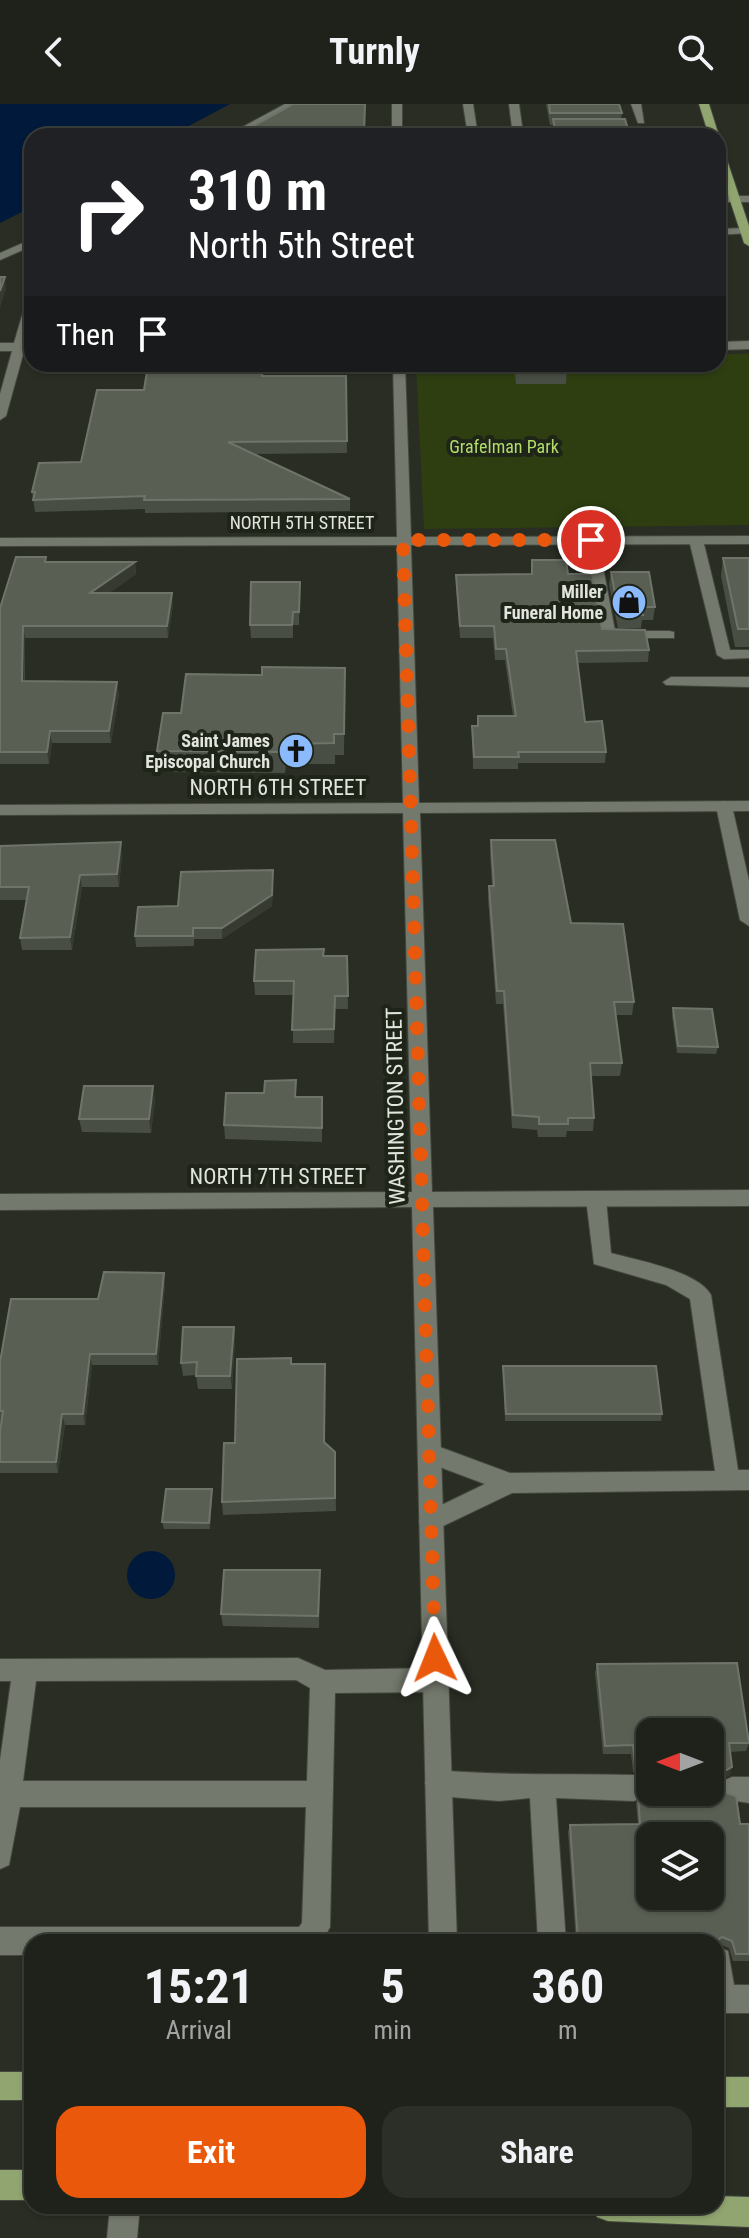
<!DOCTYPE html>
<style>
body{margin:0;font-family:"Roboto Condensed",sans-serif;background:#2c2f27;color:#f1f3f6;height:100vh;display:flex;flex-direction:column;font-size:30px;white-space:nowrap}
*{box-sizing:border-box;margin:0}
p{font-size:26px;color:#a1a4a2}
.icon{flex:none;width:44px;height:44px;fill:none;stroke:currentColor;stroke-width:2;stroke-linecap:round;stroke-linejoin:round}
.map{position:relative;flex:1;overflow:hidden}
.sheet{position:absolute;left:24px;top:1830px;width:700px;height:280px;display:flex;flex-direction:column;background:#1f221a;border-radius:24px;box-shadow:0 2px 6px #0004,0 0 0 2px #3c3f39}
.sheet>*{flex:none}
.hud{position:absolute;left:24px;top:24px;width:702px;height:244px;border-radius:24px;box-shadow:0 2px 6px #0004,0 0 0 2px #3c3f39;background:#202124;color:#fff;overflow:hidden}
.needle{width:52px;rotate:270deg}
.buttons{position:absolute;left:636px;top:1614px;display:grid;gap:16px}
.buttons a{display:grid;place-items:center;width:88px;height:88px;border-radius:16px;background:#1f221a;box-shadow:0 2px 6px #0004,0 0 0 2px #3c3f39;font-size:40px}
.pin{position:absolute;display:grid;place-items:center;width:68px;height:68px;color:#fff;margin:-34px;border:4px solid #fff;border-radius:50%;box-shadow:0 2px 8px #0007}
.me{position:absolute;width:88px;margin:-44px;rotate:358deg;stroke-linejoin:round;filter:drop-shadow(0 0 6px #0008)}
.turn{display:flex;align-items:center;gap:28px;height:168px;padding:0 32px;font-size:36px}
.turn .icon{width:104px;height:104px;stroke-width:2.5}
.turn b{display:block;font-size:56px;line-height:68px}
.then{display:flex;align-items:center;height:76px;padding:0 32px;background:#0003;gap:16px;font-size:30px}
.eta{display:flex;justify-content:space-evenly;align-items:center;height:136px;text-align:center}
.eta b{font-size:48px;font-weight:700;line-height:56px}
.cta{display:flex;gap:16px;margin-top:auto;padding:16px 32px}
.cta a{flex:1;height:92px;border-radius:24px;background:#ea580c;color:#fff;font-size:32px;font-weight:700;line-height:92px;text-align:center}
.cta a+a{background:#2c2f27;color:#f1f3f6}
header{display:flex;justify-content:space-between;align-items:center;height:104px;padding:0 32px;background:#1f221a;font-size:36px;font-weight:700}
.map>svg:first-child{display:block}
.green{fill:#2e3e11}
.water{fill:#01193b}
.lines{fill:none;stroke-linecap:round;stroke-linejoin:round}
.service-casing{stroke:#44483e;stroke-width:2}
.minor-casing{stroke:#44483e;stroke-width:2}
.primary-casing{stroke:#44483e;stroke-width:2}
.service{fill:#74796d;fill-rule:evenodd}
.minor{fill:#74796d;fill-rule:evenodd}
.primary{fill:#90a570;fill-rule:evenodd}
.wall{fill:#494e44;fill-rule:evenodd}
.shaded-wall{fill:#363a30}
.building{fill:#5a5f54;stroke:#6f746a;stroke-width:2;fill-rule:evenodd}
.route{stroke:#ea580c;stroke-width:14;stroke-dasharray:0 25.2}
.labels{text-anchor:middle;stroke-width:8;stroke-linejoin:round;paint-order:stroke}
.far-park-label{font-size:18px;fill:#b2dd6b;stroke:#1f2419}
.far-street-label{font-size:18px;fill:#e2e5de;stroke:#1f2419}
.far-poi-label{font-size:18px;font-weight:bold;fill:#e2e5de;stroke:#1f2419;text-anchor:end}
.street-label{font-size:22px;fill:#e2e5de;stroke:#1f2419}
</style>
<header><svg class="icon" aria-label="back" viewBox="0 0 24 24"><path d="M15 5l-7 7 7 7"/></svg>Turnly<svg class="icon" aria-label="search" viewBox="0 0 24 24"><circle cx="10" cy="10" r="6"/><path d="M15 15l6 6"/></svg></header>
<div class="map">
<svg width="749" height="2134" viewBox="0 0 749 2134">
<rect width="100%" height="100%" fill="#292d23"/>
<!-- green -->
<path class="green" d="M718,250H749V421L424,425L416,260H718Z"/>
<!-- water -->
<g class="water">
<path d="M0,0H230L170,32H32V103L0,119Z"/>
<circle cx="151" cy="1471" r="24"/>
</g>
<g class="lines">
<defs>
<g id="service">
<path d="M463,0H473L478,32H468Z"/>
<path d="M509,0H519L522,22L525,24H713L718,27L713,30H524L512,24Z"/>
<path d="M631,0H641L644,19H638Z"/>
<path d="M718,125L745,124L749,129L718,131Z"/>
<path d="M586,433L598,436L615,527H669L674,528V534H603Z"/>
<path d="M691,433L703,436L730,546H749V554L724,555L717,551L689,436Z"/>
<path d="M671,573H749V583L666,581L663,578Z"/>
<path d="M724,697L732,702L749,777V822L740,816L716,702Z"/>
<path d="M596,1087L603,1090L606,1095L611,1149C636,1156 698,1167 711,1191L738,1366H749V1386L512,1389L439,1424L431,1427L423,1424L419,1417L423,1410L485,1380L421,1356L418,1349L421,1342L429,1339L510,1369L715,1367L690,1195L666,1181L594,1160L586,1095L589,1090Z"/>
<path d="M298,1554L325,1566L435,1564L444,1568L447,1576L444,1584L435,1588L335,1589L330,1823L322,1838H32V1851H0V1823H299L302,1819L306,1703H20L9,1761L0,1765V1656L11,1577H0V1555ZM296,1576L310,1584L307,1677H23L36,1577Z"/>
<path d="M438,1666C503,1672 568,1669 634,1671L643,1675L647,1684L643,1693L634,1697L556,1694L566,1838H538L530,1694L499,1697L438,1692L429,1688L425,1679L429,1670Z"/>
<path d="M732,1673H749V1699L723,1695L719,1686L723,1677Z"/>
<path d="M718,1843L728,1847L734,1881H749V1909H716Z"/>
<path d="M110,2102H140L137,2134H107Z"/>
</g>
<g id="minor">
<path d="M285,0H297L238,32H226Z"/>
<rect x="392" y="0" width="10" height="32"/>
<rect x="718" y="92" width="31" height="6"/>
<path d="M32,135V142L0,156V149Z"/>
<path d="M32,195V219L26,239H32V247H24L6,312L0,316V290L12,247H0V239H14L26,198Z"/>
<path d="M749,237V245L718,246V238Z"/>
<path d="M393,260H405L411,433L749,432V440L411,441L419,699L749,697V707L420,709L432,1088L749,1086V1102L433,1103L457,1838H429L412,1103L0,1106V1090L412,1088L403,709L0,711V701L403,699L397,441L0,442V434L397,433Z"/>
</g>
<g id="primary">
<path d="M699,0H709L719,32L718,33L709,32Z"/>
<path d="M718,41L723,44L749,122V142L744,139L718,60Z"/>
<rect x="0" y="1968" width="32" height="28"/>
<rect x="716" y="1973" width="33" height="30"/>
<rect x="0" y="2066" width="32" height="30"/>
<path d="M716,2092L749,2093V2123L608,2117L597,2113L593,2102H716Z"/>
</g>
</defs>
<!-- service casing -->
<use href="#service" class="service-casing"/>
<!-- minor casing -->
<use href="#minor" class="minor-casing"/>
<!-- primary casing -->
<use href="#primary" class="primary-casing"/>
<!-- service -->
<use href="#service" class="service"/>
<!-- minor -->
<use href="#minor" class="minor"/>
<!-- primary -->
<use href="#primary" class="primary"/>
</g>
<!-- wall -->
<g class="wall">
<path d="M365,0L364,32H235Z"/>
<path d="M546,0H619L622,9L621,15L630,32H552L553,21H550Z"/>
<path d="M514,260H567L566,280H516Z"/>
<path d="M264,272H346L347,349L253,350L350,395V407L145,409V405L35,408L32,388L81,358L144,286Z"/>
<path d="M723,454H749V543H735L721,472Z"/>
<path d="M532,456L568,470L602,525L649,546L648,558L578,559L585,618L606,648L605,659H518V665H473L472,622H477L478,612H513L505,556H495L493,534H460L456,482V471L531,470Z"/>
<path d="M46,458H135L136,470L109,489L173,501L168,534H25V577L119,590L111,639H52L49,660H0V504Z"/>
<path d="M611,468L655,503L653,516H642L641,524H618L609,481Z"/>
<path d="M300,478L299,521H293V534H251L250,521Z"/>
<path d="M345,564L344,651H335V660H286L285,669L159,668L157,647L181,609L262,571Z"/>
<path d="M491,736L571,819L634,898L632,911H616L622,959L620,972H591L594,1014L593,1027H567L566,1033H538L537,1026L512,1024L503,900H496L488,795L489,782H492L490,749Z"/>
<path d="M0,742L122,750L119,783H82L72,846H22L20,834L26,796H0Z"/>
<path d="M273,776L272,802L222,835H194V842L136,843L135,832L178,802Z"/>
<path d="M324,852H347L348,905H335L334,939H293V891H255L254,877Z"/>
<path d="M673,904L718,943L716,950L677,949L672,912Z"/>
<path d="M296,993H322V1038L225,1035L224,1021Z"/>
<path d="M155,996L151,1029L82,1028L79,1015Z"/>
<path d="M165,1181L158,1261H92L85,1321H65L58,1369H0V1328L1,1319H0V1258L98,1195Z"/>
<path d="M234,1223L235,1236L232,1285H198L196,1271L183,1272L181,1259Z"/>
<path d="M291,1260L325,1339L335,1348L336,1407L223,1411L222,1398L235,1339Z"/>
<path d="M503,1262L662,1310L661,1317H505Z"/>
<path d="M212,1392L210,1425H164L162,1418Z"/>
<path d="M320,1478L319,1524L223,1522L221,1510Z"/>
<path d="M597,1560L749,1639L746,1647L730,1648V1671L720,1676L719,1678L723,1688L740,1720H749V1857H733L729,1844L719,1840L718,1841L716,1853V1838H576L568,1728L570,1721L638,1720L636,1700L638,1692L648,1686L649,1683L646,1674L633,1668L631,1650H603L595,1569ZM650,1628L710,1688H650Z"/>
</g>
<!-- shaded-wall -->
<g class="shaded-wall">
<path d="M5,173L6,185L0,204V187Z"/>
<path d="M135,458L136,470L92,501L90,489Z"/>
<path d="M172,489L173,501L168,534L167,522Z"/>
<path d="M23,522L25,534L24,589L22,577Z"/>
<path d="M117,578L119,590L111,639L109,627Z"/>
<path d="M50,627L52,639L49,660L47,648Z"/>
<path d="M121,738L122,750L119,783L117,770Z"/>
<path d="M273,766L272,802L222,835V824Z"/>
<path d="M80,771L82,783L72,846L70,833Z"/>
<path d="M153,982L155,996L151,1029L149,1015Z"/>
<path d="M164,1169L165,1181L158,1261L156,1250Z"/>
<path d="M234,1223L235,1236L232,1285L230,1272Z"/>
<path d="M90,1250L92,1261L85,1321L83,1310Z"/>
<path d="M62,1310L65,1321L58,1369L56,1358Z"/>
<path d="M212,1385V1392L210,1425L209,1419Z"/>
<path d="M732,1663L730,1671L720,1676L716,1685L723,1668Z"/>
</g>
<!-- building -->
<g class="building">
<path d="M293,0H365L364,31L275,29V32H235Z"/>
<path d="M549,0H619L622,9H550Z"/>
<path d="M553,15H625L630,32H556Z"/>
<path d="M0,173H5L0,187Z"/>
<path d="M225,260H263L262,272H346L347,337L228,338L350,395L144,396L145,392L33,396L35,388H32L39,359L81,358L97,286H144L147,267H224Z"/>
<path d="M516,260H567V265H517Z"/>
<path d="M16,453H46L45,458H135L90,489H172L167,522H23L22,577L117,578L109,627H50L47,648H0V504Z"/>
<path d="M723,454H749V525H738Z"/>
<path d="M532,456H566L568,470H592L602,525L645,526L649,546L576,547L585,618L602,617L606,648H518L519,653H474L472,622H478V612H516L506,545H496L494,522H460L456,471L532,470Z"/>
<path d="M611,468H649L655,503H641L643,511H619Z"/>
<path d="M251,478H300L299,508H293L292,521H250Z"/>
<path d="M262,563L345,564L344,630H334V639L285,640V648L157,647L163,609H181L186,570L262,571Z"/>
<path d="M491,736H555L571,819L623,820L634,898H614L622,959H590L594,1014H568V1020H539V1013L513,1011L504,887H497L489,782H494Z"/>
<path d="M121,738L117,770L80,771L70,833L20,834L29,783H0V742Z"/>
<path d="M273,766L272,791L222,824H193V832H135L138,803L178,802L181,768Z"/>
<path d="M324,845L323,852H347L348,892H335L334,925L292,926L294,877H254L256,846Z"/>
<path d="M673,904L712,905L718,943L678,942Z"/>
<path d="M296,976L295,993H322V1024L224,1021L226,989H264L265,977Z"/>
<path d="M84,982H153L149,1015H79Z"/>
<path d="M104,1168L164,1169L156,1250H90L83,1310H62L56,1358H0V1328L3,1307H0V1258L11,1195H98Z"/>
<path d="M183,1223H234L230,1272H196L197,1258L181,1259Z"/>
<path d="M291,1254V1260H325L324,1338L335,1348V1394L222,1398L224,1339H235L237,1255Z"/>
<path d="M503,1262H656L662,1310H506Z"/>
<path d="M166,1385H212L209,1419L162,1418Z"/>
<path d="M224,1466H320L318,1512L221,1510Z"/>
<path d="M737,1559L749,1639H729L732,1663L723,1668L719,1677L723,1688L736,1692L740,1720H749V1850H736L732,1837L722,1833L718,1836L717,1850H716V1838H578L570,1721L640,1720L638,1692L648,1686L650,1681V1688H710V1628H650V1672L648,1666L635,1660L633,1641L605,1642L597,1560ZM650,1732H710V1792H650Z"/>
</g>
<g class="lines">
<!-- route -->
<path class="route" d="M435,1554L403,436H591"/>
</g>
<!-- icons -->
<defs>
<symbol id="shop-disc" viewBox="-11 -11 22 22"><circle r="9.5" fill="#8abafc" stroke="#1f2419"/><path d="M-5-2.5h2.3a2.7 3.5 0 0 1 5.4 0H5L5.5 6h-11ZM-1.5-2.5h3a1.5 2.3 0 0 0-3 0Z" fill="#111"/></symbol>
<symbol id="church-disc" viewBox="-11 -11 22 22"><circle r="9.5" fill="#8abafc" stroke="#1f2419"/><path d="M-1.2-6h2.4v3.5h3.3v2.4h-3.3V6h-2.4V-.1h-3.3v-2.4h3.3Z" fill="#111"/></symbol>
</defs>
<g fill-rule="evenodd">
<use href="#shop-disc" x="609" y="478" width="40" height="40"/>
<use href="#church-disc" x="276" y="627" width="40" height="40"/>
</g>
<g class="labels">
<!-- far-park labels -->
<g class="far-park-label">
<text x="504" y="349">Grafelman Park</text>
</g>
<!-- far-street labels -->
<g class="far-street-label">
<text x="302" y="425">NORTH 5TH STREET</text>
</g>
<!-- far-poi labels -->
<g class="far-poi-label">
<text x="603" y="494">Miller<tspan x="603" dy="21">Funeral Home</tspan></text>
<text x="270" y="643">Saint James<tspan x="270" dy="21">Episcopal Church</tspan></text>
</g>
<!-- street labels -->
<g class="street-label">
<text x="278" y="691">NORTH 6TH STREET</text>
<text transform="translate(395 1002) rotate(-91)" y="8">WASHINGTON STREET</text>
<text x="278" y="1080">NORTH 7TH STREET</text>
</g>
</g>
</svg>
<div class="buttons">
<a><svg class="needle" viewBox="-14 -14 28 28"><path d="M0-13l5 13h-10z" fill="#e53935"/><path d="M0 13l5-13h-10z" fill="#a1a4a2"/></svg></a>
<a><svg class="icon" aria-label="layers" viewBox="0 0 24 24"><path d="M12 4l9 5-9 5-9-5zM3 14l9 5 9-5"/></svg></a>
</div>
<div class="pin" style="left:591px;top:436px;background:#d93025"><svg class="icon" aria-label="arrive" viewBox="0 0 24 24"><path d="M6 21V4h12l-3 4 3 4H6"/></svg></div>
<svg class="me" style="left:435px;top:1554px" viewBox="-20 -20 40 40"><path d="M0-17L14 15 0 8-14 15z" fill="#ea580c" stroke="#fff" stroke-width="4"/></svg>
<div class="hud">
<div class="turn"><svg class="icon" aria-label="right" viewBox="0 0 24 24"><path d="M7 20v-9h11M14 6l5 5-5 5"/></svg><div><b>310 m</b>North 5th Street</div></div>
<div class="then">Then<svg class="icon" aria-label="arrive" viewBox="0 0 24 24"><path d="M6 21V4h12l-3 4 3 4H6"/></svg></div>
</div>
<section class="sheet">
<div class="eta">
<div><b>15:21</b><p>Arrival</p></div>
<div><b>5</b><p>min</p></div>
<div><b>360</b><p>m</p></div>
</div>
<div class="cta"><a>Exit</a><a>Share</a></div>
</section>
</div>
